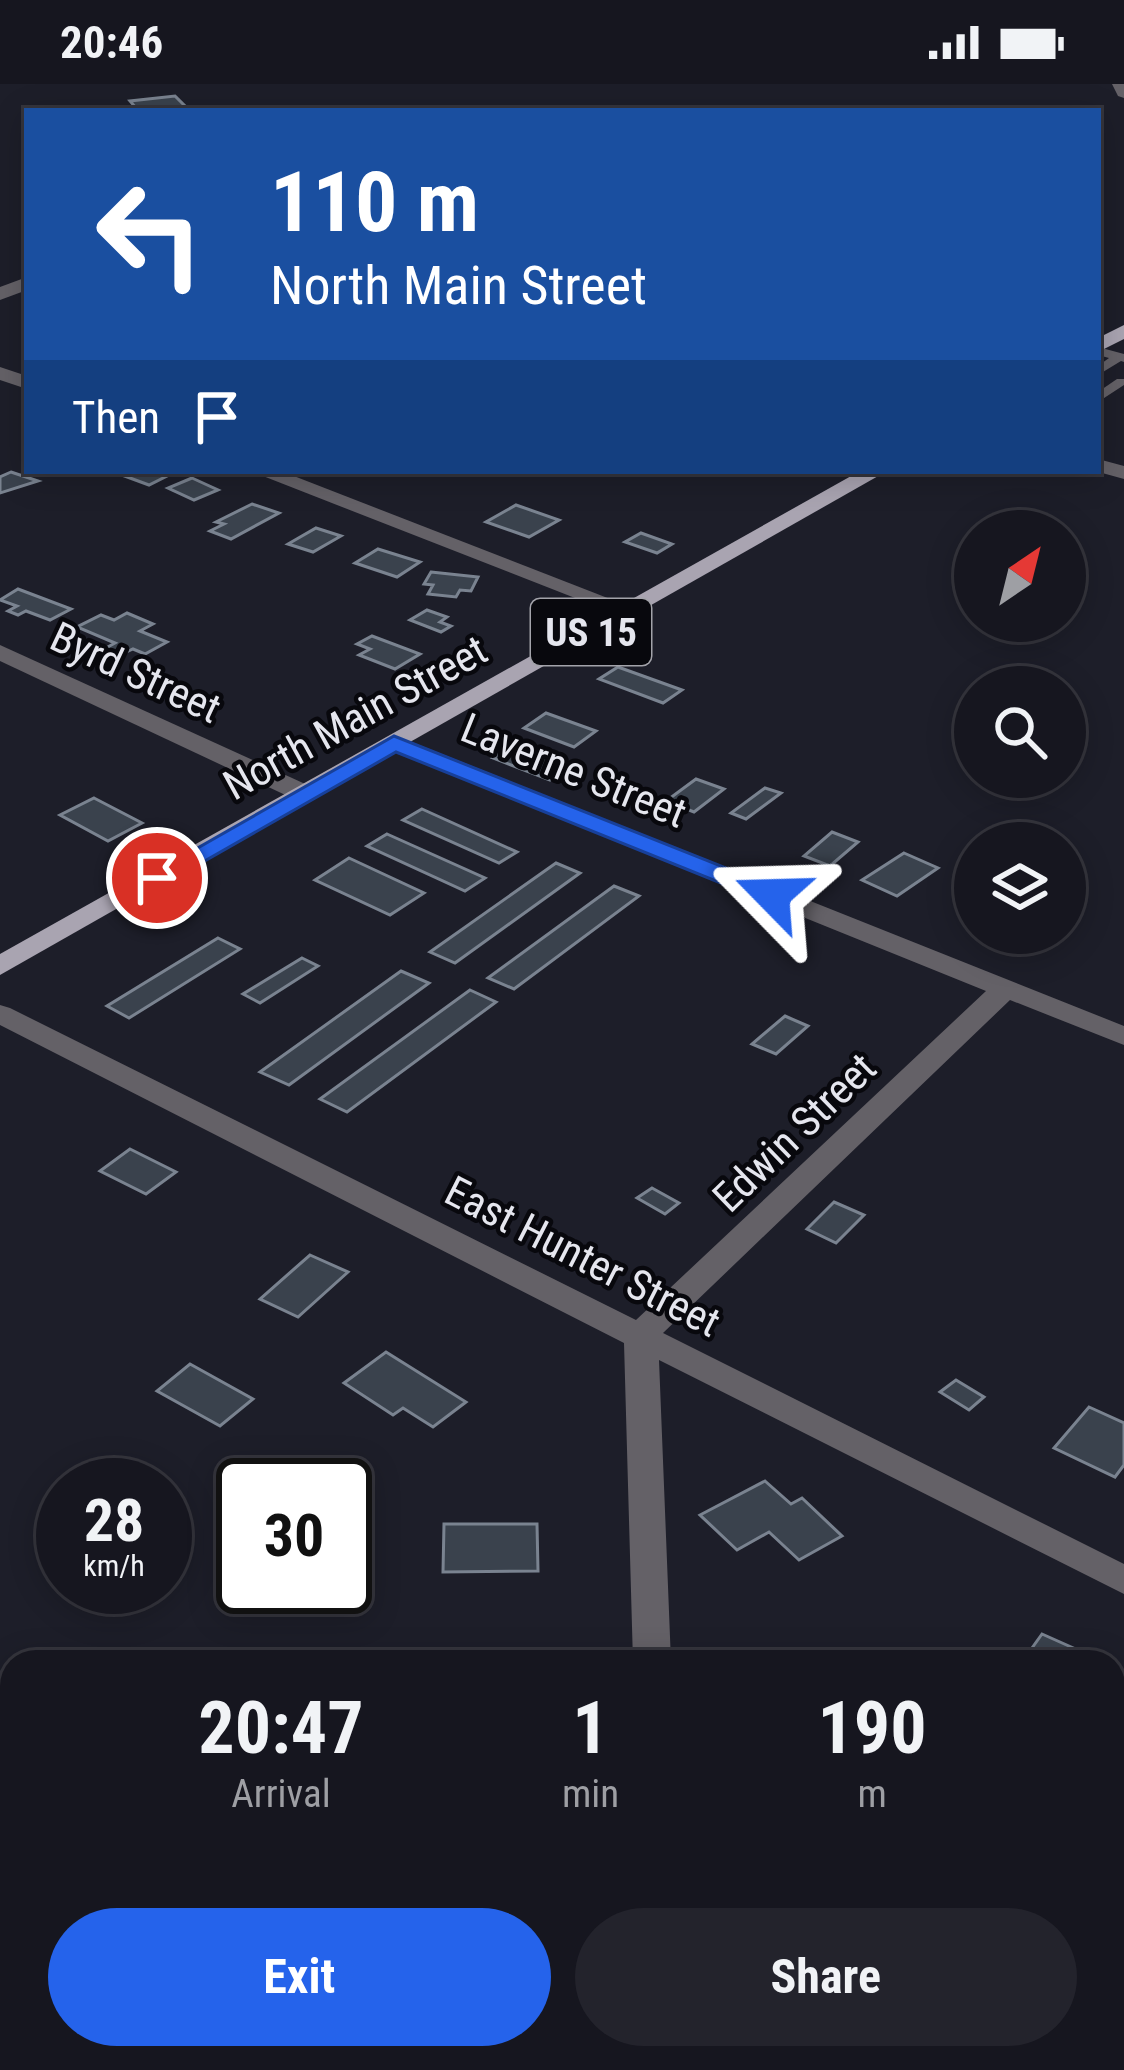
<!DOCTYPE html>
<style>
body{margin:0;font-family:"Roboto Condensed",sans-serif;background:#23232c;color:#f1f3f6;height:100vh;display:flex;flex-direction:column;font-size:45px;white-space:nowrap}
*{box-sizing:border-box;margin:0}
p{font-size:39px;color:#9e9fa4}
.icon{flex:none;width:66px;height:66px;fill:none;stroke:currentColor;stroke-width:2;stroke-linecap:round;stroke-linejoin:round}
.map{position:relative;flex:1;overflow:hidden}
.drawer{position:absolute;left:0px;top:1566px;width:1125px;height:420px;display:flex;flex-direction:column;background:#16161f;border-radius:36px 36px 0 0;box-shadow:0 6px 30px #0003,0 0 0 3px #35353d}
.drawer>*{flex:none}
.top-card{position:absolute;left:24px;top:24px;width:1077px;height:366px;border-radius:0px;box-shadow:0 6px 30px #0003,0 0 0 3px #35353d;background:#1a4fa0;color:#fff;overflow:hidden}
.needle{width:78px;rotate:35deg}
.buttons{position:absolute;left:954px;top:426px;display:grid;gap:24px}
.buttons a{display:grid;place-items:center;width:132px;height:132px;border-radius:50%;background:#16161f;box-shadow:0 6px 30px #0003,0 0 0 3px #35353d;font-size:60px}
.speed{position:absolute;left:36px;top:1374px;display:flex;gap:24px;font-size:60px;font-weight:700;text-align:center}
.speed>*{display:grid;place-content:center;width:156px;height:156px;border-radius:50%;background:#16161f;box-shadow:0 6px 30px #0003,0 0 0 3px #35353d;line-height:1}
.speed small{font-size:30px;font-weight:400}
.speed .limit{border:6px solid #111;border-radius:18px;background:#fff;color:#111}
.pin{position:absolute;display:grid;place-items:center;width:102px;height:102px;color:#fff;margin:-51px;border:6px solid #fff;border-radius:50%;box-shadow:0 3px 12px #0007}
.me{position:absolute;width:132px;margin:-66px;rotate:292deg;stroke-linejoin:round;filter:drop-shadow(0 0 9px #0008)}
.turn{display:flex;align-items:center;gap:42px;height:252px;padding:0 48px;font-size:54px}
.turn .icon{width:156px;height:156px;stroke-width:2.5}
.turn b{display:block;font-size:84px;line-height:102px}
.then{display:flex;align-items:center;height:114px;padding:0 48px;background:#0003;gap:24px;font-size:45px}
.eta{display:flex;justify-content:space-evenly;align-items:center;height:204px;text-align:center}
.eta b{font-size:72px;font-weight:700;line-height:84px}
.action{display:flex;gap:24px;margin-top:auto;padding:24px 48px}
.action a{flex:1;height:138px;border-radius:72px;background:#2563eb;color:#fff;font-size:48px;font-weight:700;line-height:138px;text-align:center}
.action a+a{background:#23232c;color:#f1f3f6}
.status{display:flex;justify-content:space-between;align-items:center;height:84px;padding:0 60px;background:#16161f;direction:ltr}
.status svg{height:33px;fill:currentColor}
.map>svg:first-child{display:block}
.building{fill:#3a424d;stroke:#7a8390;stroke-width:3}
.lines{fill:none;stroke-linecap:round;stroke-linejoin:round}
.service{fill:#646167;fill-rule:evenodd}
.minor{fill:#646167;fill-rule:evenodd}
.primary{fill:#a9a4b1;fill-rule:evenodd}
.route{fill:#2563eb;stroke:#184099;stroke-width:3}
.labels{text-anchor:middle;stroke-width:9;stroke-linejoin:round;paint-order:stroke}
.shield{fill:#08080d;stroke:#a3a3aa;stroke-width:3}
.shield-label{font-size:39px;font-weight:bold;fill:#e5e6ee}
.street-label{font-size:42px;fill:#e5e6ee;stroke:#08080d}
</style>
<div class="status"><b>20:46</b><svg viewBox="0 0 49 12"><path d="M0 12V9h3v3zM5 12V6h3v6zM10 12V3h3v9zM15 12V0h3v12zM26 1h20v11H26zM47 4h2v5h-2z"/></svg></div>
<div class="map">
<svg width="1124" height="1986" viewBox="0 0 1124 1986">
<rect width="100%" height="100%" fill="#1d1e29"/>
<!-- building -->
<g class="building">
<path d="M175,12L186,23L154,27L150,23L136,24L130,17Z"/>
<path d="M111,387H171L175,388L149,401Z"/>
<path d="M11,388L38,397L0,409V393Z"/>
<path d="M192,394L218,406L194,416L168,404Z"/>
<path d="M252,420L279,429L231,455L210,447L224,440L216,438Z"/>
<path d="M516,421L559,436L529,453L486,438Z"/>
<path d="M316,444L341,452L313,468L288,460Z"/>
<path d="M641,449L672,460L657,469L625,458Z"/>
<path d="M378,465L420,478L397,493L355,479Z"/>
<path d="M431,488L478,493L471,507L460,506L456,513L428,510L433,501L424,500Z"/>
<path d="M18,505L71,525L50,536L26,527L18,531L8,527L17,522L0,516Z"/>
<path d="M427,526L447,533L440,538L451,542L441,548L410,536Z"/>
<path d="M127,529L153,540L140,547L167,558L145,570L133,565L122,570L106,564L115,559L77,543L101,531L114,536Z"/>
<path d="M372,552L420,570L395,585L359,571L370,565L357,560Z"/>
<path d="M618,583L682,606L663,619L599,595Z"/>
<path d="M546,629L596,647L574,663L524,644Z"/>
<path d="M517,659L573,681L550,696L493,674Z"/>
<path d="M696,695L724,705L694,728L666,717Z"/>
<path d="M765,704L781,709L746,735L731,729Z"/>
<path d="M94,714L142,739L108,757L60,731Z"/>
<path d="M422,725L517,768L499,779L403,736Z"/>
<path d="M832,748L858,758L830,782L804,772Z"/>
<path d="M387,750L485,794L465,807L367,762Z"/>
<path d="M904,769L938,784L897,812L862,796Z"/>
<path d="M349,774L424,809L390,831L315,796Z"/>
<path d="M556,779L580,789L455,879L430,868Z"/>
<path d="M614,802L639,812L514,905L488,894Z"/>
<path d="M218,854L240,865L129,934L107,922Z"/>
<path d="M302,874L318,882L260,919L243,910Z"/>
<path d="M401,887L429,899L289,1001L260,988Z"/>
<path d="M470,906L496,918L347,1028L320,1015Z"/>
<path d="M785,932L808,942L776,970L752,960Z"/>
<path d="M130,1065L176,1088L146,1110L100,1087Z"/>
<path d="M652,1104L679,1119L665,1130L637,1114Z"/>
<path d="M834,1118L864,1131L836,1159L807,1145Z"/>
<path d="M310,1171L348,1188L298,1233L260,1215Z"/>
<path d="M386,1268L466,1318L433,1343L403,1324L393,1331L344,1299Z"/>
<path d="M190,1280L253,1315L220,1342L157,1307Z"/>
<path d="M956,1296L984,1313L969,1326L940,1308Z"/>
<path d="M1089,1323L1124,1339V1381L1115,1393L1054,1364Z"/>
<path d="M765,1397L791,1420L802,1414L842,1452L799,1476L769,1448L737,1466L700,1431Z"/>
<path d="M444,1440H537L538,1487L443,1488Z"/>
<path d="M1042,1550L1091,1572L1087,1578H1022Z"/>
<path d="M824,1974L915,1984V1986H823Z"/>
</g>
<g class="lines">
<!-- service -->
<g class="service">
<path d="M1098,263L1124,270V278L1121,277L1098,291V282L1109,274L1098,271Z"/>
<path d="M1117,295H1124V301L1098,318V308Z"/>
</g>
<!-- minor -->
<g class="minor">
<path d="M1112,0H1124V14L1118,12Z"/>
<path d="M27,193V206L0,216V203Z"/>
<path d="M0,283L27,292V305L0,296Z"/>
<path d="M1098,375L1124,382V395L1095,387Z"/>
<path d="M250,387H281L641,527L629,534L621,532Z"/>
<path d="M0,561L314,704L318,710L314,716H296L0,577Z"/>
<path d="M394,651L1124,942V961L1010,916L663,1249L1124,1480V1510L659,1276L671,1578H633L624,1259L0,941V921L10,924L636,1236L986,907L385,664L381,659Z"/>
<path d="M643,1974H687L688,1986H644Z"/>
</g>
<!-- primary -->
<g class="primary">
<path d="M1124,241V255L1098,268V254Z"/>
<path d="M860,387H887L0,891V870Z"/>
</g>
</g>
<!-- route -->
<path class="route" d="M394,652L781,806L785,811L772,818L763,816L396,668L166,799H148L145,794Z"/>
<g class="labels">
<!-- shield labels -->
<rect class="shield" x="531" y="515" width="120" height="66" rx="9"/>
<g class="shield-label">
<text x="591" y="562">US 15</text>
</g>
<!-- street labels -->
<g class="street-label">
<text transform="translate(136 588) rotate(25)" y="15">Byrd Street</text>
<text transform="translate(355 633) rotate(-29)" y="15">North Main Street</text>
<text transform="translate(574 686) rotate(22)" y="15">Laverne Street</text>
<text transform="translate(794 1048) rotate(-44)" y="15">Edwin Street</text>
<text transform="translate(583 1172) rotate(27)" y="15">East Hunter Street</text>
</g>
</g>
</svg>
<div class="buttons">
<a><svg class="needle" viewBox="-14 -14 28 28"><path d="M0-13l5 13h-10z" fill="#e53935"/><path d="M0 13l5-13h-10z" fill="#9e9fa4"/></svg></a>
<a><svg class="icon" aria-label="search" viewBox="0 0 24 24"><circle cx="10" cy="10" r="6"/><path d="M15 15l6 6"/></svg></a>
<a><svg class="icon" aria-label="layers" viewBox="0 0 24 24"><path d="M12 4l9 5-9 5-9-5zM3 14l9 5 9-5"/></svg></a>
</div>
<div class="speed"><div>28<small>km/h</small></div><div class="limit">30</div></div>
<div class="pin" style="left:157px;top:794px;background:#d93025"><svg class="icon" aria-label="arrive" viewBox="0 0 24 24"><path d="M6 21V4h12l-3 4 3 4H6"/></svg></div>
<svg class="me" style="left:772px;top:811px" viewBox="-20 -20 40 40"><path d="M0-17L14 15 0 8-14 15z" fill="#2563eb" stroke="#fff" stroke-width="4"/></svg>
<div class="top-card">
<div class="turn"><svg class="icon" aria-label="left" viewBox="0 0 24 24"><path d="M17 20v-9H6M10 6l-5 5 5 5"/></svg><div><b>110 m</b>North Main Street</div></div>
<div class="then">Then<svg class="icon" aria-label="arrive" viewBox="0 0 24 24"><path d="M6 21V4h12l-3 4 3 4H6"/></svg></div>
</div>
<section class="drawer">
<div class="eta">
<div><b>20:47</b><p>Arrival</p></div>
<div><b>1</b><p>min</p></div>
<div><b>190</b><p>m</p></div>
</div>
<div class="action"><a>Exit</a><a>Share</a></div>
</section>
</div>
